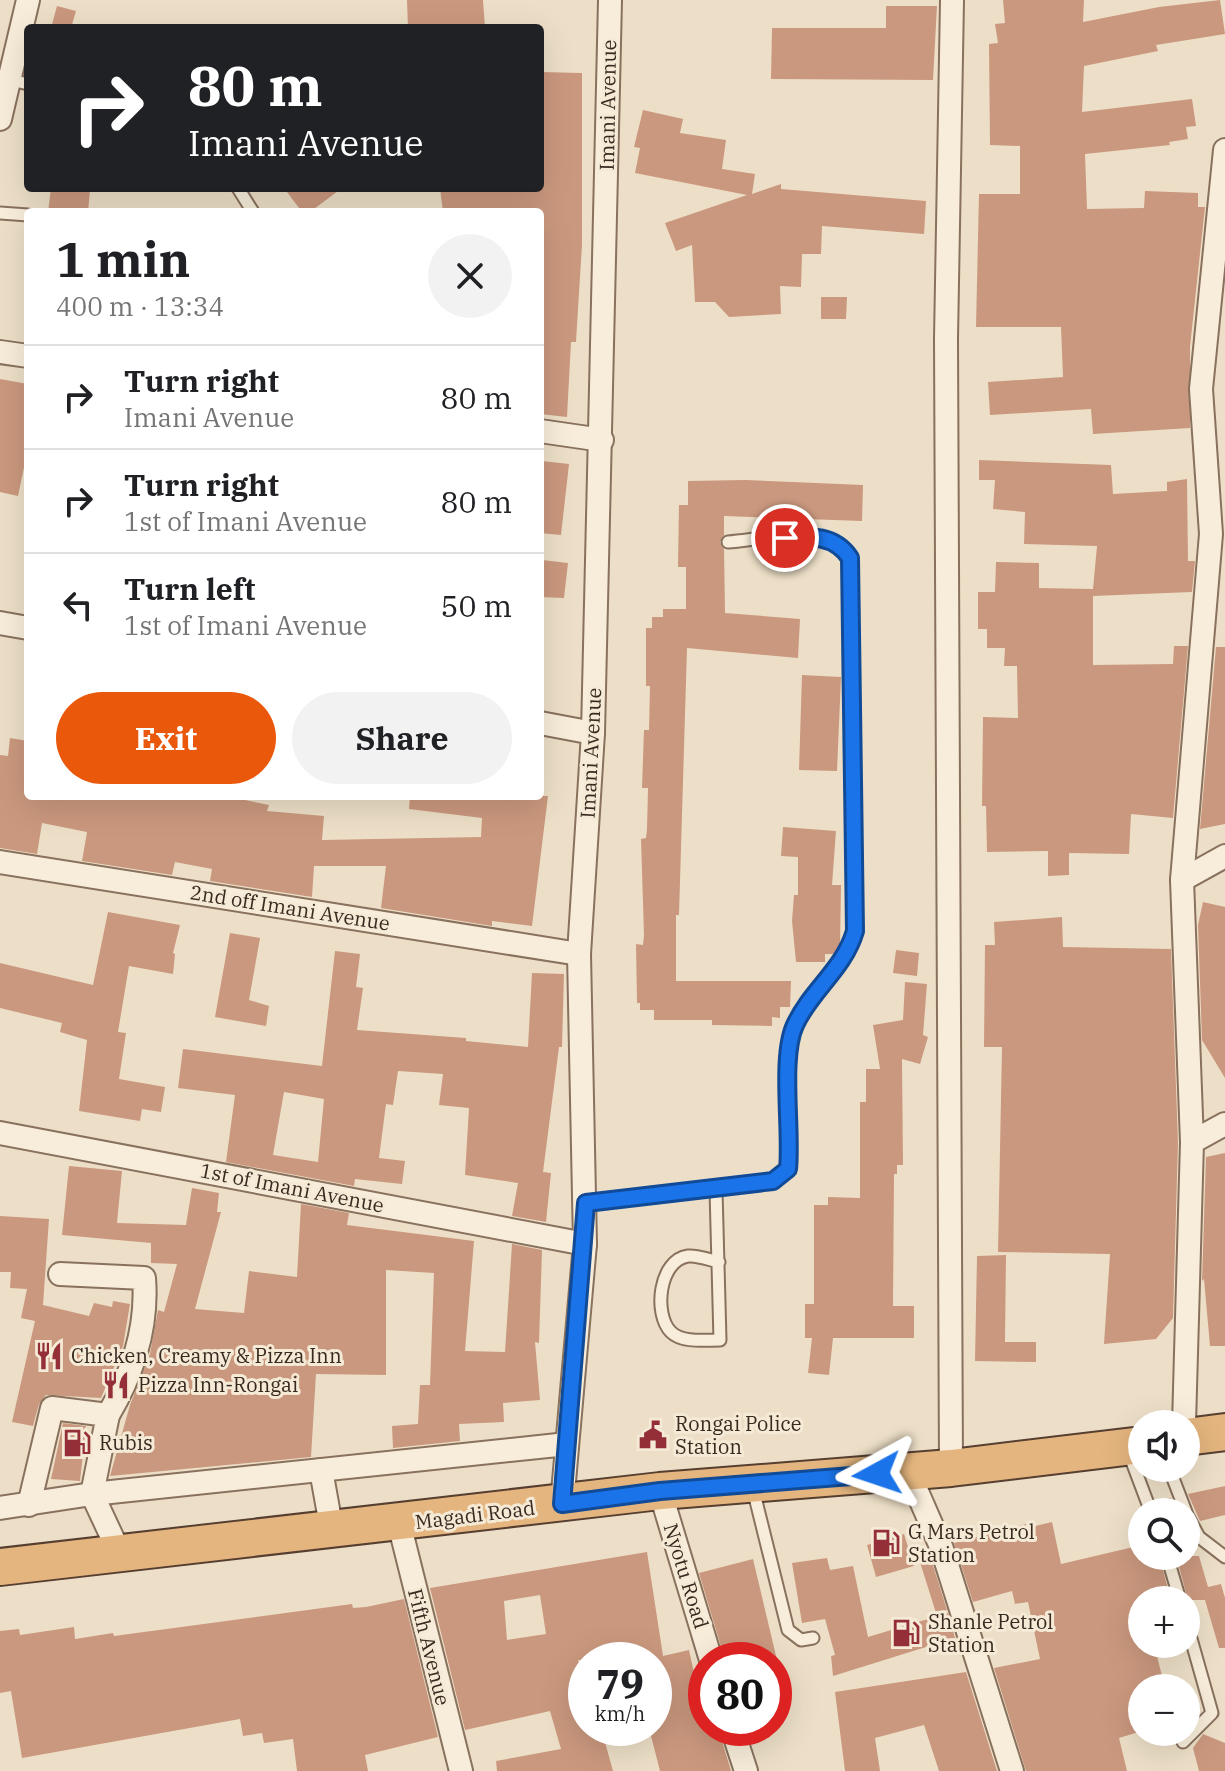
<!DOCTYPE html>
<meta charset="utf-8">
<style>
body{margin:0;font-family:"IBM Plex Serif",serif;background:#f2f2f2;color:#202124;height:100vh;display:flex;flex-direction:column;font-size:30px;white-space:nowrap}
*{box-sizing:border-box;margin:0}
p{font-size:26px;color:#757577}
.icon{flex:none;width:44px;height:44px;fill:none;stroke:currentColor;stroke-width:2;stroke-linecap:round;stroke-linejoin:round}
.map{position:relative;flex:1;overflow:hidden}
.sheet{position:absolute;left:24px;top:208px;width:520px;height:592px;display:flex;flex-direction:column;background:#fff;border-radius:8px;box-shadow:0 8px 32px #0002}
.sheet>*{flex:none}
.hud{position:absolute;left:24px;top:24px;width:520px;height:168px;border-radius:8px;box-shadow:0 8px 32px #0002;background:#202124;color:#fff;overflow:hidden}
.tools{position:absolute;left:1128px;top:1410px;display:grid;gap:16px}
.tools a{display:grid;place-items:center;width:72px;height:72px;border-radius:50%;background:#fff;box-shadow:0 8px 32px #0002;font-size:40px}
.speed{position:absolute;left:568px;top:1642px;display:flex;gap:16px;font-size:40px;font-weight:700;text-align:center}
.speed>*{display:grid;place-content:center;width:104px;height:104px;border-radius:50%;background:#fff;box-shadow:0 8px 32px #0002;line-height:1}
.speed small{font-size:20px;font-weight:400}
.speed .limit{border:12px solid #d22;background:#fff;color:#111}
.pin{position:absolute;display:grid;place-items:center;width:68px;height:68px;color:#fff;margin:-34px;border:4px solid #fff;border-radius:50%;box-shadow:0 2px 8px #0007}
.me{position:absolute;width:88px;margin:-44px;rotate:265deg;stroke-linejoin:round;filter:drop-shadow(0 0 6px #0008)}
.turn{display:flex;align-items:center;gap:28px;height:168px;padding:0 32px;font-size:36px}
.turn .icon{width:104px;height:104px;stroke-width:2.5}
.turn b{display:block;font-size:56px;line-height:68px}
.round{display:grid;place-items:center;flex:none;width:84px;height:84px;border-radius:42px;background:#f2f2f2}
.head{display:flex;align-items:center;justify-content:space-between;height:136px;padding:0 32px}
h1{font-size:48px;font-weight:700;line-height:60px}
.cta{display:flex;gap:16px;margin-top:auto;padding:16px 32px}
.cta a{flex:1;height:92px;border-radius:48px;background:#ea580c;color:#fff;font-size:32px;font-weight:700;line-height:92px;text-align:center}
.cta a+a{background:#f2f2f2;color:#202124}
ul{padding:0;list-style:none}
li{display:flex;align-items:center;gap:24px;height:104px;padding:0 32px;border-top:2px solid #e0e0e0}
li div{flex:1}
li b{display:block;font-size:30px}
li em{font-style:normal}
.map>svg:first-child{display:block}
.building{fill:#ca987e;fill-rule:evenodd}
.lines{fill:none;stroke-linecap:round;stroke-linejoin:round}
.service-casing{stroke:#88715d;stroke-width:15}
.minor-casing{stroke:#88715d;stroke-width:26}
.trunk-casing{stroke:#563f31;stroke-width:40}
.service{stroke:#f8edda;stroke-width:11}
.minor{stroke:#f8edda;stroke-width:22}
.trunk{stroke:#e4b57e;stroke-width:36}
.route-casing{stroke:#114b97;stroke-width:20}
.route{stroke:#1a73e8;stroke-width:14}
.labels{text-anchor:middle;stroke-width:6;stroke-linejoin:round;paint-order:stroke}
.street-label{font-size:20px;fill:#392a20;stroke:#f5ead6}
.poi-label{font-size:20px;fill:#392a20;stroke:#f5ead6;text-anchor:start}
</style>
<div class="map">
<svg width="1225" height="1771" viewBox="0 0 1225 1771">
<rect width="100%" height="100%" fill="#eddfc7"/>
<!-- building -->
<g class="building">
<path d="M407,0H483L485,28H408Z"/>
<path d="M1003,0H1084L1083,22L1159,7L1220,0L1225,34L1156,45L1158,51L1084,66L1082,112L1192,99L1196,126L1186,127L1188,139L1169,142L1170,145L1085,154L1087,209L1144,208L1145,191L1198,193V207H1205L1190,347V428L1093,434L1091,409L990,415L988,382L1063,377L1061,327H976L979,194H1020V146L990,145L989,44L998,43L995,24L1005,23Z"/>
<path d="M57,6L76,11L71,28H51Z"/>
<path d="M886,6H937L933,80L771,79L772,28H886Z"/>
<path d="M540,72L582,73V245L576,342H571L567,417L540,414V212H443L440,188H540Z"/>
<path d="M643,110L683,119L680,133L726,140L722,169L755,174L752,194L781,184V189L926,201L924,234L822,226L821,254H802L801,287L780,286L781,314L729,317L715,302H695L692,245L676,251L665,223L747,195L635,173L640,148L634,147Z"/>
<path d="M51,188L90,190L88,212H48Z"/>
<path d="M284,188H342L310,212H302Z"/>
<path d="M821,297H847L846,319H821Z"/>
<path d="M0,379L28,384V448L18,496L0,492Z"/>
<path d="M979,460L1111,465L1113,494L1167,491V482L1187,479L1188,561H1195L1192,592L1093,596V665L1173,664L1174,646H1188L1173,818L1131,814L1129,854L1069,853V875L1048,876V851L987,852L986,806H982L983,717L1018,718L1017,666H1004L1005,648H987V629H978V592H995L996,562L1039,563V588L1093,589L1097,546L1024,544L1025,512L993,509L995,480H979Z"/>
<path d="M542,461L569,464L561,535L540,533Z"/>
<path d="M746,480L863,485L862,521L724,516V535L720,542L724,549L725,613L800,619L798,658L687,648L679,915H676V981H791L790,1007H780V1018L772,1017V1026L712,1025V1020H654V1010H640V1003H637L636,944L643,945L644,935L641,839L646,838L647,829L648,788H642L644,730H649L650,686H646V628H652V617H663V609H686V567H678L679,505H688V481Z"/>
<path d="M542,560L568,563L564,598L540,597Z"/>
<path d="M1216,647H1225V824L1200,829Z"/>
<path d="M802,675L841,677L837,771L799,770Z"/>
<path d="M10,738L28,741V796H246L245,800L269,805L267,811L324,816L322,840L481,837L482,818L409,809L410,796H548L532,926L492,921V926L381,908L386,866H314L312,897L210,881L212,869L175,862L172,875L82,861L87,832L42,823L37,854L0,848V755L8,756Z"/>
<path d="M783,827L836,831L832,885H841L840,945L835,954H825V962H796L792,921L794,895H798V857L781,856Z"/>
<path d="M1203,902L1225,907V1078L1202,1040L1198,925Z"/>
<path d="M108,912L180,925L173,953L175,954L173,974L129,966L118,1032L126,1033L119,1079L165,1087L161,1112L142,1109L140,1121L79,1111L87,1040L60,1032L62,1023L0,1008V963L93,985Z"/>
<path d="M1062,917L1063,947L1171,949L1178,1142L1173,1318L1156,1339L1104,1344L1110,1254L998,1252L1002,1047H984L985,945H995L994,922Z"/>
<path d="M230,933L260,938L249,1000L269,1006L266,1026L215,1017Z"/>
<path d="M896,950L919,953L917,976L893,973Z"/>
<path d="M335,951L360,954L356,987L363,988L357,1030L466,1038V1041L528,1047L532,973L564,974L562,1047H559L543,1172L551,1173L546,1222L512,1216L518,1183L465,1175L469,1108L439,1105L443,1074L398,1071L393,1105L386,1104L379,1158L405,1161L402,1184L355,1179L354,1186L226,1162L235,1095L178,1088L183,1049L322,1066ZM284,1092L324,1099L318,1162L273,1155Z"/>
<path d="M905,982L927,984L923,1035L928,1037L920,1064L902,1059L903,1165H897V1174H894L893,1306H914V1338H833L829,1375L808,1373L812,1338H805V1304H814V1205H828V1197L860,1198V1102H866V1069H880L873,1025L903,1020Z"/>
<path d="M1225,1153V1346H1210L1204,1279L1202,1281L1206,1157Z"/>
<path d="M69,1166L122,1171L117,1223L186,1225L192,1188L219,1193L217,1212H221L195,1309L244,1313L249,1271L297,1277L301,1204L349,1213L347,1225L474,1241L465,1351L505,1352L512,1244L542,1250L539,1343L535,1342L540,1400L503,1403L504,1422L459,1424L460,1441L393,1448L392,1426L418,1424L420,1385H430L434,1273L386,1270V1375L316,1374L311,1457L110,1476L130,1405L150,1354L158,1310L164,1312L177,1264L151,1263V1243L62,1235Z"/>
<path d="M0,1216L49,1219L43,1305L89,1316L94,1303L112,1307L113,1301L130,1304L123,1346L101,1398L46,1395L39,1404L33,1426L12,1422L35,1321L21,1318L27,1289L10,1288L11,1272H0Z"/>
<path d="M1006,1255L1005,1342H1036V1362L975,1361L977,1256Z"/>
<path d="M63,1423L86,1426L80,1481L51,1479Z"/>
<path d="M1225,1486V1515L1200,1521L1188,1494Z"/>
<path d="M1171,1498L1177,1512H1159L1156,1501Z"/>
<path d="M1052,1522L1061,1564L1142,1545V1556H1159L1171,1600H1142V1644H1154L1165,1688H1142V1731L1119,1738L1127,1771H1026L994,1668L1040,1659L1028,1602L1015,1604L1012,1591L973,1602L954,1543L1026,1524L1027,1528Z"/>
<path d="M904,1534L914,1566L876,1577L867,1545Z"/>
<path d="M647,1552L663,1656L689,1650L706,1728H718L731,1771H660L649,1728H654V1660H578L586,1689V1728H601L613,1771H497L496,1761L561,1749L550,1711L465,1730L430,1588ZM540,1595L546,1634L507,1640L504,1601Z"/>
<path d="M930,1556L947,1610L936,1613L919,1559Z"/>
<path d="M1176,1556H1199L1208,1587L1221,1584L1225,1598V1648H1219L1205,1600H1188Z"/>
<path d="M827,1558L830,1570L853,1566L868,1637L948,1613L955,1638L833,1676L831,1656L835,1655L825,1619L802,1623L792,1563Z"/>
<path d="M753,1559L777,1660H725L699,1573Z"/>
<path d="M404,1599L438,1737L365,1755L368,1771H297L293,1739L264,1743L262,1733L243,1736L240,1719L22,1758L11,1691L0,1693V1631L19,1629L20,1635L74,1627L75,1639L113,1633L114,1636L352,1604L353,1608L366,1607Z"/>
<path d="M966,1672L997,1771H939L924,1725L875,1738L880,1771H845L835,1692Z"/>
<path d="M1203,1734L1225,1743V1771H1199L1193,1748Z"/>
</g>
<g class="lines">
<defs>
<g id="service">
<path d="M11,80L28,84"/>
<path d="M238,188L253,212"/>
<path d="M0,213L28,215"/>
<path d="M716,1190L720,1340C705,1340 682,1343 671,1332C653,1314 659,1260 688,1256C697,1255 710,1260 719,1262"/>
<path d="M586,1203L773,1181L788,1169C792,1131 780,1057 795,1025C811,990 844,969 855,931L850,558C826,523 766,539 728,542"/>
<path d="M1128,1451L1151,1512"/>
<path d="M1169,1468L1186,1512"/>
<path d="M753,1489L788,1630L801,1640L813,1638"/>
<path d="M1186,1513L1199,1537L1225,1557"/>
<path d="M1167,1556L1180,1600"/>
<path d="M1183,1742L1212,1713L1186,1621"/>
</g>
<g id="minor">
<path d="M0,119L28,0"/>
<path d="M0,352L28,356"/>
<path d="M540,431L602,440"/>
<path d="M0,623L28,628"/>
<path d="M540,723L593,733"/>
<path d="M0,862L579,954"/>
<path d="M1182,880L1225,856"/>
<path d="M0,1133L585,1244"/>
<path d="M1192,1142L1225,1124"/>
<path d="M60,1274L144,1278C148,1328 133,1373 108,1415"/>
<path d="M1184,1424L1192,1142L1182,880L1211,534L1201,389L1225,150"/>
<path d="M951,1468L946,339L952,0"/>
<path d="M321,1470L332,1531"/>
<path d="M908,1471L942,1549L1012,1771"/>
<path d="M660,1491L711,1660"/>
<path d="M562,1504L585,1244L579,954L593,733L610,0"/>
<path d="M29,1505L52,1408L108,1415L92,1494L120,1554"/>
<path d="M0,1508L92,1494L567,1444"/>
<path d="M399,1523L461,1771"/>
<path d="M732,1728L746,1771"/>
</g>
<g id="trunk">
<path d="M1186,1437L1225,1432"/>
<path d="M0,1567L660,1491L951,1468L1142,1445"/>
</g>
</defs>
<!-- service casing -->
<use href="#service" class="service-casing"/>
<!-- minor casing -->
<use href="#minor" class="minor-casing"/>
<!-- trunk casing -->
<use href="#trunk" class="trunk-casing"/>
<!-- service -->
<use href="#service" class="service"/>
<!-- minor -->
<use href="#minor" class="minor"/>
<!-- trunk -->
<use href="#trunk" class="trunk"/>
</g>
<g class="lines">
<defs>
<path id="route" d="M785,538C811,536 835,535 850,558L855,931C844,969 811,990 795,1025C780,1057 792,1131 788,1169L773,1181L586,1203L562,1504L660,1491L877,1474"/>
</defs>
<!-- route casing -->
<use href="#route" class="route-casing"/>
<!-- route -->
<use href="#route" class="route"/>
</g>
<!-- icons -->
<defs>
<symbol id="restaurant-bare" viewBox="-9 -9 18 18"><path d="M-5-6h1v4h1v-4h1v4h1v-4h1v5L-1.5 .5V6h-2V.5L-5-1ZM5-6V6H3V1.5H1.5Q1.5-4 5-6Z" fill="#952f37" stroke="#f5ead6" stroke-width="2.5" paint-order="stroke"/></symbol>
<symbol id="civic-bare" viewBox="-9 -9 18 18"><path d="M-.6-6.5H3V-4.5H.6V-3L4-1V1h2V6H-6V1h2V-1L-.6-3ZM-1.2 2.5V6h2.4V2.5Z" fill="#952f37" stroke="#f5ead6" stroke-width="2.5" paint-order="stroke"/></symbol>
<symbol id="fuel-bare" viewBox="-9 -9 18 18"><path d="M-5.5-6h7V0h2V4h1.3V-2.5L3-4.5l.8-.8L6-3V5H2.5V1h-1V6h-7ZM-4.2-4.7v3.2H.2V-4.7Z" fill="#952f37" stroke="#f5ead6" stroke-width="2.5" paint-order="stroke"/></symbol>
</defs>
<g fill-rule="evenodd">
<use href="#restaurant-bare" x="29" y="1336" width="40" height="40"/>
<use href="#restaurant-bare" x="96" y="1365" width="40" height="40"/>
<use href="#civic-bare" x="633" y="1415" width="40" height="40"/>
<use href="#fuel-bare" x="57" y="1423" width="40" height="40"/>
<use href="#fuel-bare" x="866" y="1523" width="40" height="40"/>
<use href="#fuel-bare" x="886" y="1613" width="40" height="40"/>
</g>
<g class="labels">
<!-- street labels -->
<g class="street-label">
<text transform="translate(608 105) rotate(-89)" y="7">Imani Avenue</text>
<text transform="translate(591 753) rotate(-87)" y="7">Imani Avenue</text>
<text transform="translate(290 908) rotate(9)" y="7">2nd off Imani Avenue</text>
<text transform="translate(292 1188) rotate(11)" y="7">1st of Imani Avenue</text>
<text transform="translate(475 1515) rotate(-7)" y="7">Magadi Road</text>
<text transform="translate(686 1576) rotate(73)" y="7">Nyotu Road</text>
<text transform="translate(429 1647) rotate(76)" y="7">Fifth Avenue</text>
</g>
<!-- poi labels -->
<g class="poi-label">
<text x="71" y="1363">Chicken, Creamy &amp; Pizza Inn</text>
<text x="138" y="1392">Pizza Inn-Rongai</text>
<text x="675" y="1431">Rongai Police<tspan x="675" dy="23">Station</tspan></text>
<text x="99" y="1450">Rubis</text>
<text x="908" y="1539">G Mars Petrol<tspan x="908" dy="23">Station</tspan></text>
<text x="928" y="1629">Shanle Petrol<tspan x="928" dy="23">Station</tspan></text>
</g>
</g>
</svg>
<div class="tools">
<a><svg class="icon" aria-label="sound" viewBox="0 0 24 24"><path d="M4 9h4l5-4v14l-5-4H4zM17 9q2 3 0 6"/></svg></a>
<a><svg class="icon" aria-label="search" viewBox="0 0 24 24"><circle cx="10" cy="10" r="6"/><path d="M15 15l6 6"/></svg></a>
<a>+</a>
<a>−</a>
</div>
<div class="speed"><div>79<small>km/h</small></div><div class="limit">80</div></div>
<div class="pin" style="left:785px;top:538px;background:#d93025"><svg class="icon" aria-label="arrive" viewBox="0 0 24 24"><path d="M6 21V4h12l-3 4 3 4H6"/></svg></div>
<svg class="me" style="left:877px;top:1474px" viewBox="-20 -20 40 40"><path d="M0-17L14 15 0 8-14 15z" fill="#1a73e8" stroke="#fff" stroke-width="4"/></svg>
<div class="hud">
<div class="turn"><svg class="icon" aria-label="right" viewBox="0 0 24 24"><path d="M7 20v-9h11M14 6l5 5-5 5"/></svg><div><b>80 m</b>Imani Avenue</div></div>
</div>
<section class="sheet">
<div class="head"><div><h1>1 min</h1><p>400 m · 13:34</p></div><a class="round"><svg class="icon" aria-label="close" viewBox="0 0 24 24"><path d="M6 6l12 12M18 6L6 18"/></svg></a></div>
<ul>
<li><svg class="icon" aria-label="right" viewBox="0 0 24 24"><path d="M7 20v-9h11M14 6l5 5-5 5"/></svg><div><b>Turn right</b><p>Imani Avenue</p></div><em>80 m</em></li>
<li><svg class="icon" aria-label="right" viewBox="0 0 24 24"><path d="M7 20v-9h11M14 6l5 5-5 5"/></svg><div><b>Turn right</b><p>1st of Imani Avenue</p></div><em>80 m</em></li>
<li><svg class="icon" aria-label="left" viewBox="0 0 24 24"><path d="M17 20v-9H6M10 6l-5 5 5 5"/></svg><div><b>Turn left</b><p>1st of Imani Avenue</p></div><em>50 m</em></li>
</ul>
<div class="cta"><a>Exit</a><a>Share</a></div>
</section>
</div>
